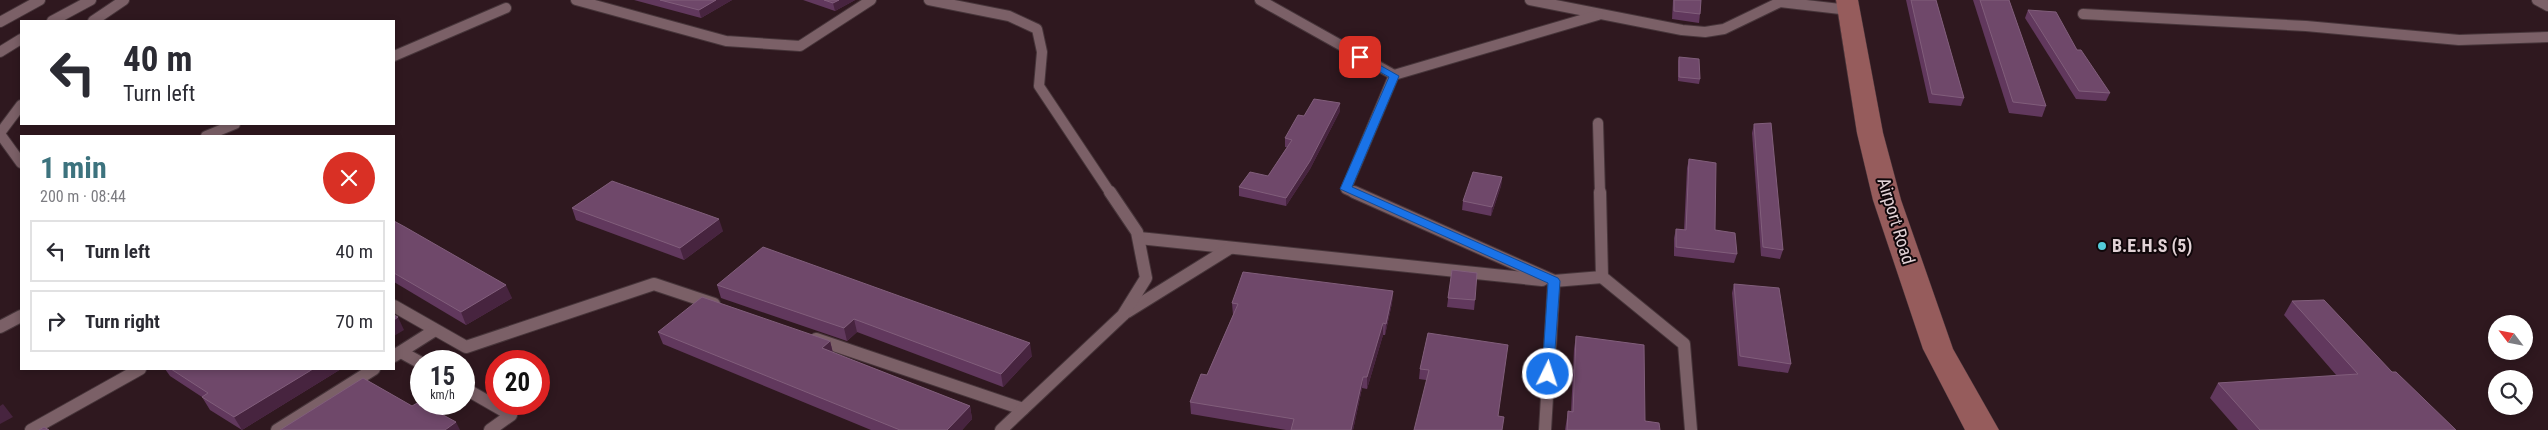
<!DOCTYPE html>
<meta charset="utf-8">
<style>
body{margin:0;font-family:"Roboto Condensed",sans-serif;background:#f2f2f3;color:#2b2b33;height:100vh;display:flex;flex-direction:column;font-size:19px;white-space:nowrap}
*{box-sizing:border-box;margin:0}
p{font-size:16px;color:#7c7c81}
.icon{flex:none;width:28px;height:28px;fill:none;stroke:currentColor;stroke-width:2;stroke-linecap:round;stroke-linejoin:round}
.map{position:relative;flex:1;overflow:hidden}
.sheet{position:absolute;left:20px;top:135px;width:375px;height:235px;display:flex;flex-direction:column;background:#fff;border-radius:0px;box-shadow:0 2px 8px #0003}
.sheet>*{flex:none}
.banner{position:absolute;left:20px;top:20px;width:375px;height:105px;border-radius:0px;box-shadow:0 2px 8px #0003;background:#fff;color:#2b2b33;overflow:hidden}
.needle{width:32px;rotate:302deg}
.controls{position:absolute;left:2488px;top:315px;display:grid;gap:10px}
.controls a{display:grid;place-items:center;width:45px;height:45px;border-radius:50%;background:#fff;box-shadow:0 2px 8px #0003;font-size:25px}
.speed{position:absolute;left:410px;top:350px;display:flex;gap:10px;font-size:25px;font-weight:700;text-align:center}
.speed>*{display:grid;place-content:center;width:65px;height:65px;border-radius:50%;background:#fff;box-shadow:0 2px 8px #0003;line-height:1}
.speed small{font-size:12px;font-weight:400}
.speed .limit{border:8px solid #d22;background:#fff;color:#111}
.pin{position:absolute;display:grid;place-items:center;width:42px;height:42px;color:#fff;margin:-21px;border-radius:10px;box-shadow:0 2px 8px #0006}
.me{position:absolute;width:55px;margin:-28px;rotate:4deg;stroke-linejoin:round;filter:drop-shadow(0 0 4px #0008)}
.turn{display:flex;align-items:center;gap:18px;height:105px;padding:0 20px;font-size:22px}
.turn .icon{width:65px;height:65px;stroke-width:2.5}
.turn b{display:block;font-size:35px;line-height:42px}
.round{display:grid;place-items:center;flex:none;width:52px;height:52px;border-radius:26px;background:#f2f2f3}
.head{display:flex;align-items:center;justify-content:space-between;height:85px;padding:0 20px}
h1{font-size:30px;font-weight:700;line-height:38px;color:#3d737e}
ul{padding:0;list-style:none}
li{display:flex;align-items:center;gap:15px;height:62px;margin:0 10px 8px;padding:0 10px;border:2px solid #e1e1e2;border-radius:0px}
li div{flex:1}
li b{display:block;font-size:19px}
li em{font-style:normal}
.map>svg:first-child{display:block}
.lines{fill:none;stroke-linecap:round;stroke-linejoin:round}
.service-far1-casing{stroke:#47353a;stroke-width:12}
.service-casing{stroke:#47353a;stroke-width:14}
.secondary-casing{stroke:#47353a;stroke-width:1}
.service-far1{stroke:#7b6067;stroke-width:10}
.service{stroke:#7b6067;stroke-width:12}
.secondary{fill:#965c5c;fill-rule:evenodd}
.wall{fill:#61385d}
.shaded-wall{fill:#47243f}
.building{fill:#6f486a;stroke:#815e7b}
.route{fill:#1a73e8;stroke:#114b97}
.poi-dot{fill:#53cbda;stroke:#10070a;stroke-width:2}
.labels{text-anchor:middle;stroke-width:4;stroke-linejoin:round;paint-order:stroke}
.street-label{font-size:18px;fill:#e2d2d6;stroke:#10070a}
.poi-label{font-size:18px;font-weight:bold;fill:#e2d2d6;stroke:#10070a;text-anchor:start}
</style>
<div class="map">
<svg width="2548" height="430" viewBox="0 0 2548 430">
<rect width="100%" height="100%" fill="#2f181f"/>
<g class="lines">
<defs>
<g id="service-far1">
<path d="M576,0L726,41L800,46L871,0"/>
<path d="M929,0L1009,16L1037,29L1042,52L1039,86L1111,194"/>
<path d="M1260,0L1394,75L1346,189L1357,194"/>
<path d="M1530,0L1682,30L1705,32L1724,29L1780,2L1849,10"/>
<path d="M2537,0L2548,6"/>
<path d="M2083,14L2306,26L2459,40L2548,37"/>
<path d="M52,21L91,0"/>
<path d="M93,21L124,0"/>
<path d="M0,22L40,0"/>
<path d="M0,52L21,39"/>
<path d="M394,56L506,8"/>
<path d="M1394,75L1598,15"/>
<path d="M1598,123L1600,194"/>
<path d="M0,133L21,105"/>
<path d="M0,134L21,163"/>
<path d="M206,136L235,124"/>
</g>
<g id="service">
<path d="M1354,192L1554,281"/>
<path d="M1139,238L1542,280"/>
<path d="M1602,277L1684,344L1691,430"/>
<path d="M394,306L466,347L654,284L714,304"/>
<path d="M1127,312L1230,248"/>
<path d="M0,327L21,316"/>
<path d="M816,339L1023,409"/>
<path d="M401,352L421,363"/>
<path d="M394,356L435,330"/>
<path d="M464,388L511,415L490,430"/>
<path d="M31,430L140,369"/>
<path d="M277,430L374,369"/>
<path d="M1001,430L1123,315L1146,278L1137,232L1110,192"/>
<path d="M1545,430L1554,281L1602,277L1600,192"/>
</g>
<path id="secondary" d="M1836,0H1858L1883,133L1901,200L1953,349L1999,430H1965L1923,349L1873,200L1857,133Z"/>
</defs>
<!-- service-far1 casing -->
<use href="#service-far1" class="service-far1-casing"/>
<!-- service casing -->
<use href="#service" class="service-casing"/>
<!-- secondary casing -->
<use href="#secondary" class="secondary-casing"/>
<!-- service-far1 -->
<use href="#service-far1" class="service-far1"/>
<!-- service -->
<use href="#service" class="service"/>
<!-- secondary -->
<use href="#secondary" class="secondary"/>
</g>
<!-- wall -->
<g class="wall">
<path d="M634,0H732L701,18Z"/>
<path d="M803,0H855L835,11Z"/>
<path d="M1673,0H1701L1700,14L1699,23L1672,19Z"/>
<path d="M1906,0H1936L1964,98L1961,106L1929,103Z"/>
<path d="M1973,0H2009L2046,106L2042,117L2009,113Z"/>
<path d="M2028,10L2077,50L2110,93L2106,101L2076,99L2025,18Z"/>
<path d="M1679,57L1700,79L1699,84L1678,81V61Z"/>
<path d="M1340,111L1310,169L1286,206L1239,196V187L1268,176L1287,147H1285V138Z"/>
<path d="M1754,124L1783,250L1780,259L1761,256L1752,133Z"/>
<path d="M1689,159L1715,230L1737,254L1734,263L1674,256V238L1676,229L1684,230L1687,168Z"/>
<path d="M1502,177L1501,186L1491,216L1462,210L1463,201Z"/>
<path d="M572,208L723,231L684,260L576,220Z"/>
<path d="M394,221L512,298L466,325L394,282Z"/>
<path d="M1452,270L1475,300L1474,310L1447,307Z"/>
<path d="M1734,284L1791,364L1788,373L1738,366L1732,293Z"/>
<path d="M717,285L1032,356L1003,387L857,332L847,341L721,298Z"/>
<path d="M1393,291L1392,303L1385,335H1383L1367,389L1362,388L1353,430H1286L1191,414L1190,402L1207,375L1233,315L1232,303Z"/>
<path d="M2292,301L2392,372L2456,430H2238L2210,398L2218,383L2337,376L2284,315Z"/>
<path d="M658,332L830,341L833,353L970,406L972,419L962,430H871L663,344Z"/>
<path d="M1428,333L1498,416L1426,380L1419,379L1420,369Z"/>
<path d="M1576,336L1645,421L1660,430H1565L1568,411L1571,412L1574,349Z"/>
<path d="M165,369H341L242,430L210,410L202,397L170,376Z"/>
</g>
<!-- shaded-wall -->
<g class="shaded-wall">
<path d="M716,0H732L701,18L699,10Z"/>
<path d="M839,0H855L835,11L833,3Z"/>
<path d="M1340,103V111L1310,169L1286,206V198Z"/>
<path d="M1502,177L1501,186L1491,216L1492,207Z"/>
<path d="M719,219L723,231L684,260L680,248Z"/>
<path d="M506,285L512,298L466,325L461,312Z"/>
<path d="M1393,291L1392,303L1385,335L1386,324Z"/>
<path d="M398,317L404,330L394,336V320Z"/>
<path d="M854,319L857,332L847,341L844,328Z"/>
<path d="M1383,323V335L1367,389V377Z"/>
<path d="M830,341L833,353L822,348Z"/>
<path d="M1030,343L1032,356L1003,387L1001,374Z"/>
<path d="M313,369H341L242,430L234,417Z"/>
<path d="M1363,377L1362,388L1353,430H1351Z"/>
<path d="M3,404L13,417L0,424V406Z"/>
<path d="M970,406L972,419L962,430H947Z"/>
<path d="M456,422L460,430H445Z"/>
</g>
<!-- building -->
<g class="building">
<path d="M660,0H716L699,10Z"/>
<path d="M824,0H839L833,3Z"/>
<path d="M1674,0H1701L1700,14L1674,11Z"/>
<path d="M1911,0H1936L1964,98L1932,94Z"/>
<path d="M1980,0H2009L2046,106L2013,102Z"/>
<path d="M2028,10L2056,12L2077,50H2081L2110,93L2079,91Z"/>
<path d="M1679,57L1699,59L1700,79L1679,77Z"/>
<path d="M1314,99L1340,103L1310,161L1286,198L1239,187L1250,172L1268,176L1292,140L1285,138L1298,115L1304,116Z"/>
<path d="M1771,123L1783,250L1763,247L1754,124Z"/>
<path d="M1689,159L1716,163L1715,230L1735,233L1737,254L1676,247V229L1686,230Z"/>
<path d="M1473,172L1502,177L1492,207L1463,201Z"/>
<path d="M612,181L719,219L680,248L572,208Z"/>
<path d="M394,221L405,227L506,285L461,312L394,273Z"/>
<path d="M763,247L1030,343L1001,374L854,319L844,328L717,285Z"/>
<path d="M1452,270L1477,273L1475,300L1448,298Z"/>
<path d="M1243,272L1393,291L1386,324L1383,323L1367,377H1363L1351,430H1291L1294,419L1190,402L1201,374L1207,375L1238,304L1232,303Z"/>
<path d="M1734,284L1779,288L1791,364L1740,356Z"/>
<path d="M702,297L830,341L822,348L970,406L947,430H900L658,332Z"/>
<path d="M2324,300L2392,372H2396L2456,430H2260L2218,383L2358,374L2292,301Z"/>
<path d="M394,315L398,317L394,320Z"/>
<path d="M1428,333L1508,345L1498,416L1504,417L1502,430H1414L1429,370L1420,369Z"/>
<path d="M1576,336L1644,345L1645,421L1659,423L1660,430H1567L1568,411L1573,412Z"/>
<path d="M171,369H313L234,417L202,397L208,393Z"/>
<path d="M363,378L412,406L419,402L421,404H423L456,422L445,430H280Z"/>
<path d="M44,427L49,430H39Z"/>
</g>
<!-- route -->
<path class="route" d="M1360,54L1399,76L1352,187L1558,278L1560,281L1553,377L1548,379L1542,374L1548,283L1340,189L1389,77L1357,59L1356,57Z"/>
<!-- markers -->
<circle class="poi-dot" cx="2102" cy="246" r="5"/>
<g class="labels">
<!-- street labels -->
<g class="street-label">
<text transform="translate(1896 221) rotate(73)" y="6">Airport Road</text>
</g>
<!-- poi labels -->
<g class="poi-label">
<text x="2112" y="252">B.E.H.S (5)</text>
</g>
</g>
</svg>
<div class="controls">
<a><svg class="needle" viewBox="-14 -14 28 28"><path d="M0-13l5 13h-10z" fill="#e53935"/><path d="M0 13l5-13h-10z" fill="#7c7c81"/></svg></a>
<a><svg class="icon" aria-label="search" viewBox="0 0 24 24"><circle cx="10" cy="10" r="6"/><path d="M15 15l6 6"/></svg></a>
</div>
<div class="speed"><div>15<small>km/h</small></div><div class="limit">20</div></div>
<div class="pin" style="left:1360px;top:57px;background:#d93025"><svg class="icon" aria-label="arrive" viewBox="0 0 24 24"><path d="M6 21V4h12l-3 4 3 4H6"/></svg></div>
<svg class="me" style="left:1548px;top:374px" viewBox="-20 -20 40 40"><circle r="17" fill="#1a73e8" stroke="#fff" stroke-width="3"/><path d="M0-11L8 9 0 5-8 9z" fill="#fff"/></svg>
<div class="banner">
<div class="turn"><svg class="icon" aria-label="left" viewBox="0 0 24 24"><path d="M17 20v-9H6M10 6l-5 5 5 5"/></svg><div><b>40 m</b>Turn left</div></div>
</div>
<section class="sheet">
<div class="head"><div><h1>1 min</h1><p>200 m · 08:44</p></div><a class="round" style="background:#d93025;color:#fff"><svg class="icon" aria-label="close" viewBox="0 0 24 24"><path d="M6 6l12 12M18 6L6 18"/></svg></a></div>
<ul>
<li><svg class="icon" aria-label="left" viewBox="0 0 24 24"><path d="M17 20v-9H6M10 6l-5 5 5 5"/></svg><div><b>Turn left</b></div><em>40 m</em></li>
<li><svg class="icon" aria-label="right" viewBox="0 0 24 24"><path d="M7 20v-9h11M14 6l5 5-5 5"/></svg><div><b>Turn right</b></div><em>70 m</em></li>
</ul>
</section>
</div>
